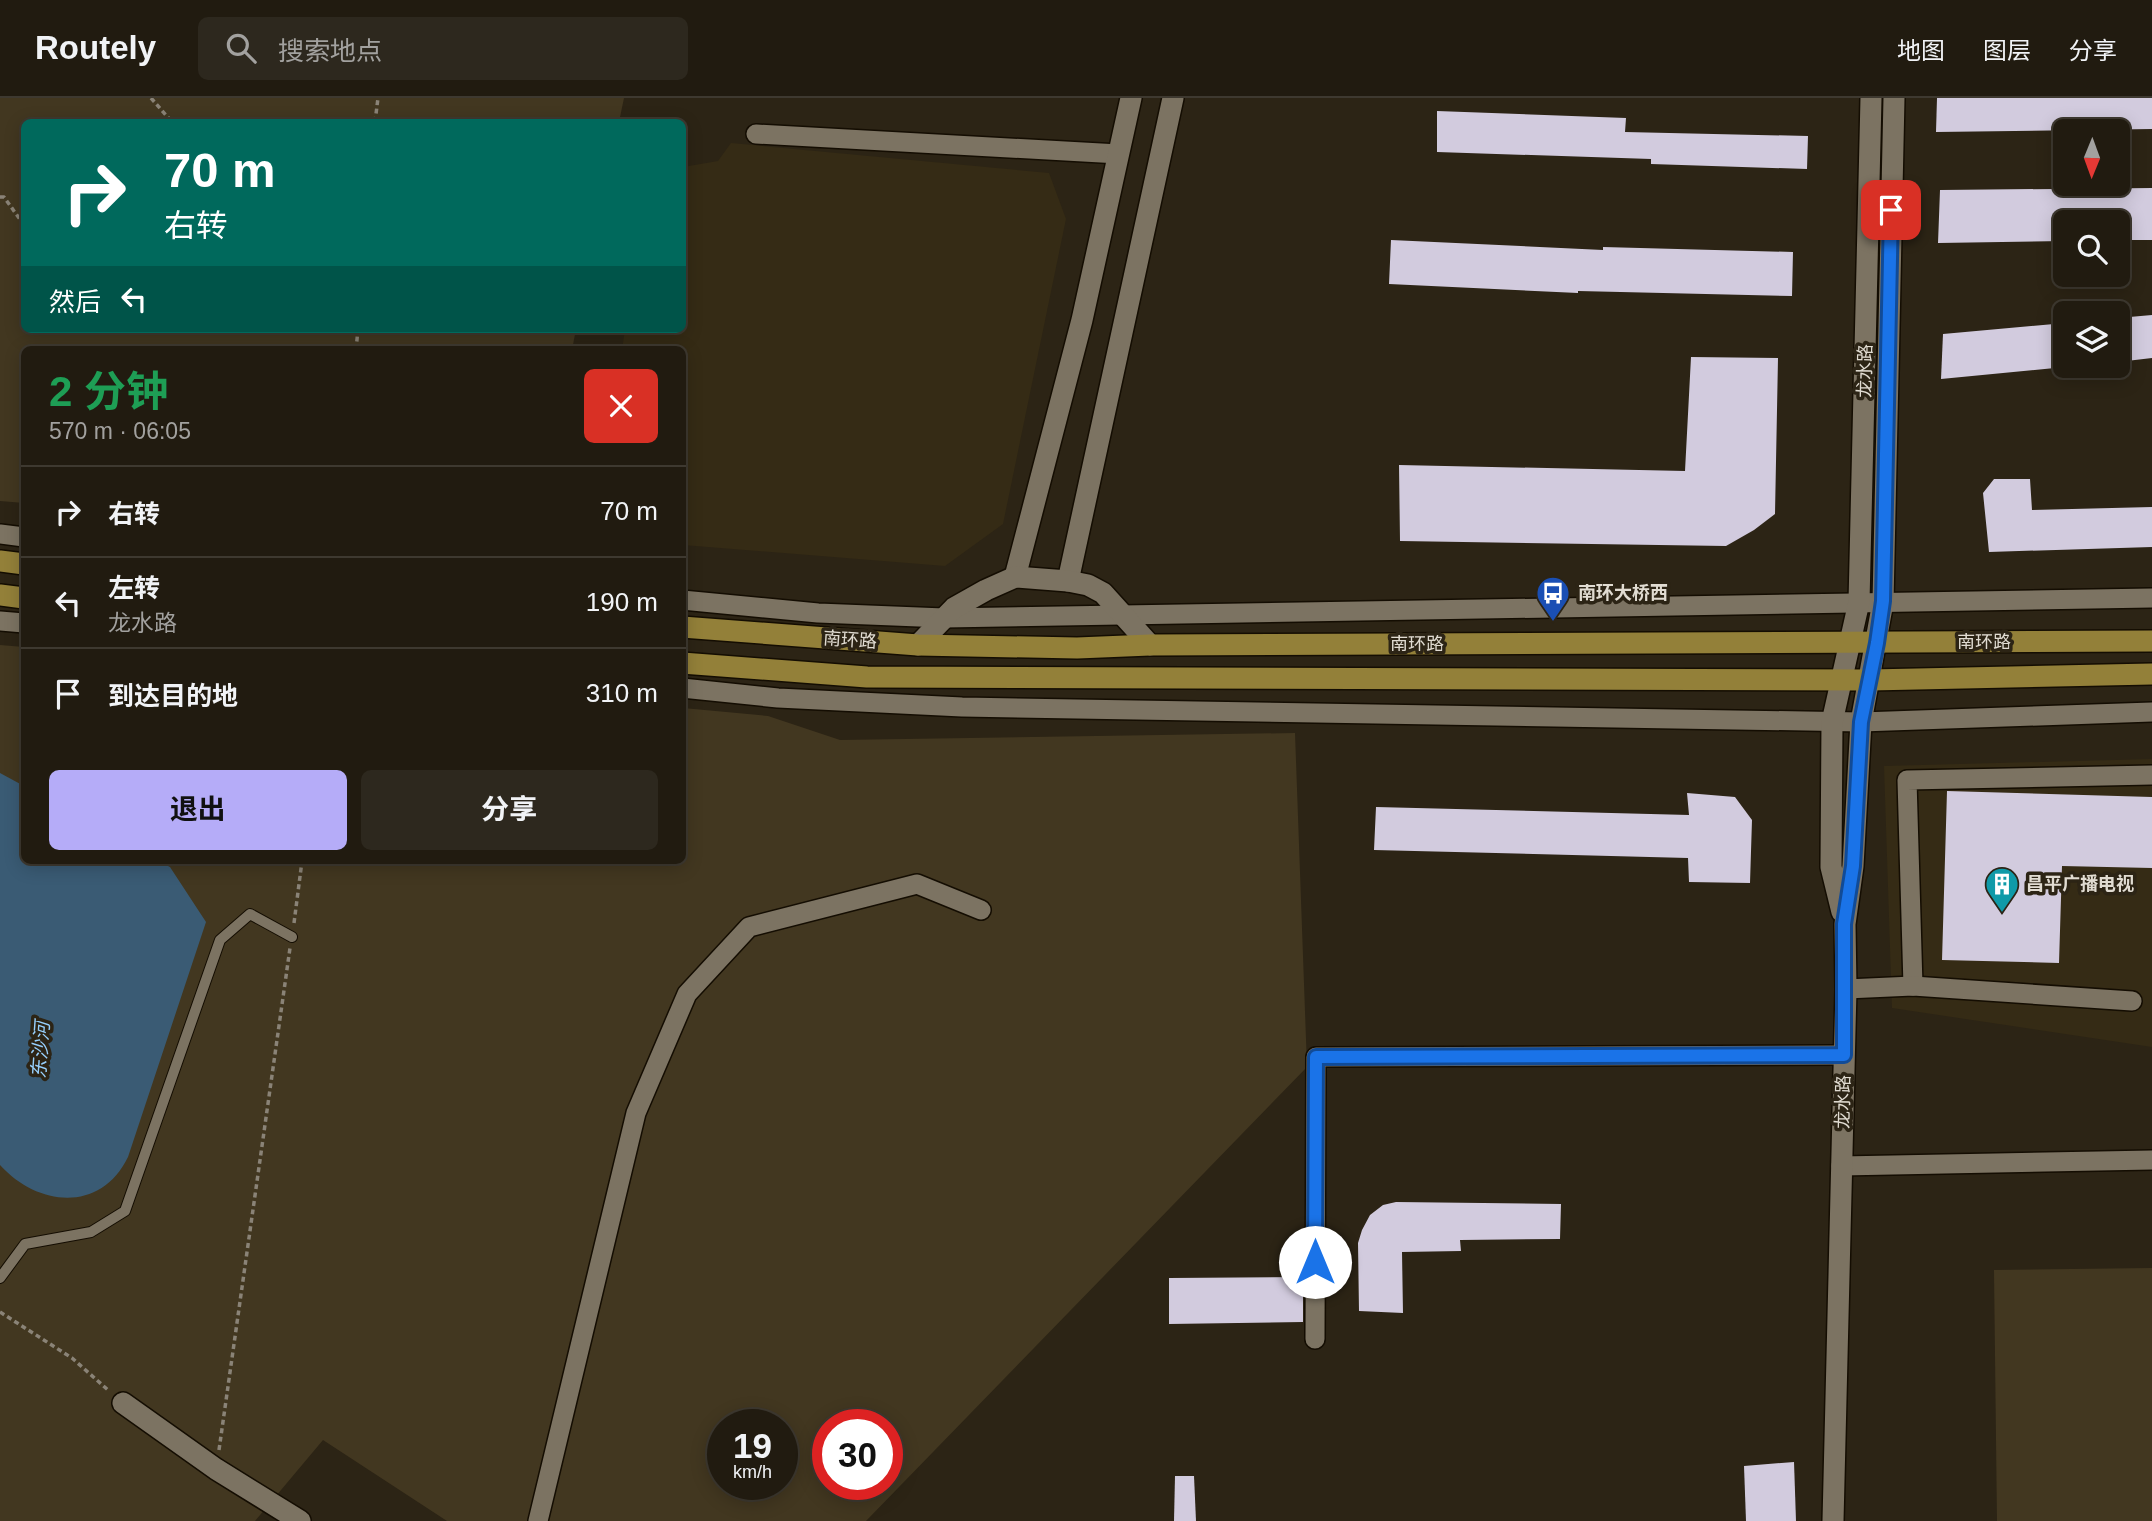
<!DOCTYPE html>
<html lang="zh">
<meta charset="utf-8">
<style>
body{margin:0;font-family:Helvetica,"Noto Sans SC",sans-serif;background:#2d281e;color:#f1f3f6;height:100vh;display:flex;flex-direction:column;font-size:26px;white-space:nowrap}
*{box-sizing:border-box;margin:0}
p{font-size:23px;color:#a2a19f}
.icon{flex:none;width:38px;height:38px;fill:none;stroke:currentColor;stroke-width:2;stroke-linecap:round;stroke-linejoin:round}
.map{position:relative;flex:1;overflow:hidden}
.side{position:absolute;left:21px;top:248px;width:665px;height:518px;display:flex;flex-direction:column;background:#211b10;border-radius:10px;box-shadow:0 4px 18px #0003,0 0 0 2px #3e3930}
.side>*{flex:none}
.guide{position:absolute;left:21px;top:21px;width:665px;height:214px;border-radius:10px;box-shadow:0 4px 18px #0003,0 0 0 2px #3e3930;background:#00695c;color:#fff;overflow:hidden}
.needle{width:46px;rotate:181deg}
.controls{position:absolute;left:2053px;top:21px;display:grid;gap:14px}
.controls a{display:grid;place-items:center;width:77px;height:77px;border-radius:10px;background:#211b10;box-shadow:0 4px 18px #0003,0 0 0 2px #3e3930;font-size:35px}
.speed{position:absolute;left:707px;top:1311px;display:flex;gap:14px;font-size:35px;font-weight:700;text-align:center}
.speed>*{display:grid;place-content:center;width:91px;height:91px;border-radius:50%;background:#211b10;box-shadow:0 4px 18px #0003,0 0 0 2px #3e3930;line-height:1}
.speed small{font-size:18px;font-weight:400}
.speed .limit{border:10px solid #d22;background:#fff;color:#111}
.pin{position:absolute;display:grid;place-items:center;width:60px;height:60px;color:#fff;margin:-30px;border-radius:14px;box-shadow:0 4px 10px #0006}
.me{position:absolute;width:77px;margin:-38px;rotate:0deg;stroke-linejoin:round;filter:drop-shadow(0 0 5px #0008)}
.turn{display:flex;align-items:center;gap:24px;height:147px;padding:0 28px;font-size:32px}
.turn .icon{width:91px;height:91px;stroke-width:2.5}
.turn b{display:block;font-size:49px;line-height:60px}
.then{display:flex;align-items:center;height:66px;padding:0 28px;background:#0003;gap:14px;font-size:26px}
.round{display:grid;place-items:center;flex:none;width:74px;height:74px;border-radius:10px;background:#2d281e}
.headline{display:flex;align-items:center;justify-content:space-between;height:119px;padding:0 28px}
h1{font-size:42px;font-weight:700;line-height:52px;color:#1e9e55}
.cta{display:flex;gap:14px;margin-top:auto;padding:14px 28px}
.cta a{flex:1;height:80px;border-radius:10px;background:#b5acf8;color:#111;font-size:28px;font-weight:700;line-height:80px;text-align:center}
.cta a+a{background:#2d281e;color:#f1f3f6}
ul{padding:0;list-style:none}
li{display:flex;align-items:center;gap:21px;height:91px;padding:0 28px;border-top:2px solid #3e3930}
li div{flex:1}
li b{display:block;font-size:26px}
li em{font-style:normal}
header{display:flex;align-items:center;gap:42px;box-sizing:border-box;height:98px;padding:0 35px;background:#211b10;border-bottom:2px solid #3e3930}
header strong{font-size:33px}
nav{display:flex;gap:38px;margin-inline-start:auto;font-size:24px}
.search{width:490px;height:63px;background:#2d281e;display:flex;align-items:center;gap:18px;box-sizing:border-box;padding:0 24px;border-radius:10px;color:#a2a19f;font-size:26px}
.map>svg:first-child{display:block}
.built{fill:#352b15}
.green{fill:#423720;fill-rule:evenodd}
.water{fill:#3a5b74}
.building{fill:#d2cbde}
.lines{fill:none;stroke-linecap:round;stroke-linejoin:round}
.service-casing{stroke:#140d02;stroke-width:12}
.minor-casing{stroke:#140d02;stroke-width:22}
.tertiary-casing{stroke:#140d02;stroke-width:24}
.secondary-casing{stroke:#140d02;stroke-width:24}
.primary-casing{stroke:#140d02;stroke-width:24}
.path{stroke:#8a8377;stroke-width:3.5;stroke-dasharray:5 3.5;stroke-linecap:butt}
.service{stroke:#7c7362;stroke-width:10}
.minor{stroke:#7c7362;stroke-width:19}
.tertiary{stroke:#7c7362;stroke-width:21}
.secondary{stroke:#7c7362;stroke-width:21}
.primary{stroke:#938039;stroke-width:21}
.route-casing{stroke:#114b97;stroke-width:18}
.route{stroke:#1a73e8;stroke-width:12}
.labels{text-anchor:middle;stroke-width:7;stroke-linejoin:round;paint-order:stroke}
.street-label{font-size:18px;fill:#e1dcd2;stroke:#2c2415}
.poi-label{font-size:18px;font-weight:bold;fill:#e1dcd2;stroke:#2c2415;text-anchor:start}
.water-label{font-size:19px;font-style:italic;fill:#97d0fd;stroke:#2c2415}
</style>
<header>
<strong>Routely</strong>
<div class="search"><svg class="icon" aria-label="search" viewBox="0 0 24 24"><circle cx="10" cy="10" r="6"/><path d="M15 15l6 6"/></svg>搜索地点</div>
<nav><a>地图</a><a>图层</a><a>分享</a></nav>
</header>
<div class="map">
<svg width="2152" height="1423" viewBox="0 0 2152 1423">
<rect width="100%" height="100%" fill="#2c2415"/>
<!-- built -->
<g class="built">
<path d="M731,45L1049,75L1066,121L1003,426L945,468L683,447L682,252H622L625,231H682L683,69L718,63Z"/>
<path d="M2152,661V949L1892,910L1884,668Z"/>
</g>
<!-- green -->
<g class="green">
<path d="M0,0H624L619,24H24V231H576L572,252H24V405L0,403Z"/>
<path d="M0,547L24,549V763H682L683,610L768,618L840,642L1295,635L1307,969L866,1423H447L323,1342L255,1423H0ZM723,1326H782V1386H723ZM828,1326H887V1386H828Z"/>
<path d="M2152,1170V1423H1997L1994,1172Z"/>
</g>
<!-- water -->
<path class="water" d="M0,675L24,688V763H158L170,769L206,824L128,1059C101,1115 38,1109 0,1067Z"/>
<!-- building -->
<g class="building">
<path d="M1937,0H2152V31L1936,34Z"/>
<path d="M1437,13L1626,20L1625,34L1808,38L1807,71L1651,66V61L1437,54Z"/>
<path d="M2152,90V142H2118V124H2065V143L1938,145L1940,92Z"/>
<path d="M1391,142L1603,152V149L1793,154L1792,198L1578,193V195L1389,186Z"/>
<path d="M2152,217V260L2118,264V220Z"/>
<path d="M2065,225V269L1941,281L1943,236Z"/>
<path d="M1691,259L1778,260L1775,416L1754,432L1726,448L1400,443L1399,367L1685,373Z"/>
<path d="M1994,381H2030L2032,412L2152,409V449L1989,454L1983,395Z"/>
<path d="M1947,693L2152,699V770L2062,768L2059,865L1942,862Z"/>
<path d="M1687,695L1735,699L1752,722L1750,785L1689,784L1688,760L1374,752L1376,709L1689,717Z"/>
<path d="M1396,1104L1561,1106L1560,1141L1460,1142L1461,1153L1402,1154L1403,1215L1359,1213L1358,1145L1362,1132L1370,1117L1383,1107Z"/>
<path d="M1303,1179V1224L1169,1226V1180Z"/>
<path d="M1794,1364L1796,1423H1746L1744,1368Z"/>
<path d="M1175,1378H1194L1196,1423H1174Z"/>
</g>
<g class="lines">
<defs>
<path id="service" d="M0,1180L25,1146L91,1134L125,1113L220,842L250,816L292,839"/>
<g id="minor">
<path d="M756,36L1119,56"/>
<path d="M0,436L24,439"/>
<path d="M682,502L818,515L944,520L2152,500"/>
<path d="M0,523L24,525"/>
<path d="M682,590L778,600L962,609L1861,624L2152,614"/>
<path d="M1913,888L1907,682L2152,677"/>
<path d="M1846,891L1913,888L2132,903"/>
<path d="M1841,1068L2152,1062"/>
<path d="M1315,1241L1316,959L1844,957"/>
<path d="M538,1423L636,1015L687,896L749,829L917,786L981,812"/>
</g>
<g id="tertiary">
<path d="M1842,814L1831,769L1832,624L1859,504L1871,0"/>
<path d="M123,1305L216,1371L300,1423"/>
<path d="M1833,1423L1846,891L1845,826L1853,768L1861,624L1883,504L1894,0"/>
</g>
<g id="secondary">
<path d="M1015,479L1082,222L1131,0"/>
<path d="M1068,483L1173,0"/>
<path d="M918,547L954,510L986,492L1015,479L1068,483L1088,487L1103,495L1150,547"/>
</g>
<g id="primary">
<path d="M0,463L24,466"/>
<path d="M0,497L24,500"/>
<path d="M682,529L918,547L1077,550L1150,547L2152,543"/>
<path d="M682,565L867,579L1870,582L2152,576"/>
</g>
</defs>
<!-- service casing -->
<use href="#service" class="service-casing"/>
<!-- minor casing -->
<use href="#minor" class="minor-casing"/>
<!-- tertiary casing -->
<use href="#tertiary" class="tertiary-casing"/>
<!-- secondary casing -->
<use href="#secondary" class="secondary-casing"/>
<!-- primary casing -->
<use href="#primary" class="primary-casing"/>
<!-- path -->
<g class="path">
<path d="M151,0L172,24"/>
<path d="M375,24L378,0"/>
<path d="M0,99H4L24,127"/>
<path d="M356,252L358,231"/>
<path d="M294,825L302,763"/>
<path d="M0,1214L72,1260L108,1292"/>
<path d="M219,1352L290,850"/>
</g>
<!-- service -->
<use href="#service" class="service"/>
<!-- minor -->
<use href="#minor" class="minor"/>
<!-- tertiary -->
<use href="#tertiary" class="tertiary"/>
<!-- secondary -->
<use href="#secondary" class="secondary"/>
<!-- primary -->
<use href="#primary" class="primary"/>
</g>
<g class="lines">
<defs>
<path id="route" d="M1315,1164L1316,959L1844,957V826L1853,768L1861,624L1877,545L1883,503L1891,112"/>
</defs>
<!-- route casing -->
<use href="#route" class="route-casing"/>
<!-- route -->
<use href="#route" class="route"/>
</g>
<!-- icons -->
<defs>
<symbol id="bus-pin" viewBox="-11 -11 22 30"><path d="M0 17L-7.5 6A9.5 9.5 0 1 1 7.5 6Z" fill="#1a4fb4" stroke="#2c2415"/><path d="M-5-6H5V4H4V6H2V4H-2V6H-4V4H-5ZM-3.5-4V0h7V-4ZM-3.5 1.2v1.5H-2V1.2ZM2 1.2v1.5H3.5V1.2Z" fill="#fff"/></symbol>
<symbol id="building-pin" viewBox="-11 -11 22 30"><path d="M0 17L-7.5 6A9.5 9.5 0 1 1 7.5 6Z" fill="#0f9aa8" stroke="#2c2415"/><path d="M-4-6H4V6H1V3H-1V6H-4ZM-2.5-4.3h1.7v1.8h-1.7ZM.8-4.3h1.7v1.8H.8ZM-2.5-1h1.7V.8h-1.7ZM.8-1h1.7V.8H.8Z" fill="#fff"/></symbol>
</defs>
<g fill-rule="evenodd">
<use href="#bus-pin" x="1534" y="476" width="38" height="52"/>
<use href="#building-pin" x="1983" y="767" width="38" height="52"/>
</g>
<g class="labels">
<!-- street labels -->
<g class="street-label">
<text transform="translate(1865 273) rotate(-89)" y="6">龙水路</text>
<text transform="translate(850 542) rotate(4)" y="6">南环路</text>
<text x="1984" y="550">南环路</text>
<text x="1417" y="552">南环路</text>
<text transform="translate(1843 1004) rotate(-89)" y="6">龙水路</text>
</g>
<!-- poi labels -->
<g class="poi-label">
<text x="1578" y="501">南环大桥西</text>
<text x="2026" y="792">昌平广播电视</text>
</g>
<!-- water labels -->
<g class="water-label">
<text transform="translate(40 952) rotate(-86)" y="7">东沙河</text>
</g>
</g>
</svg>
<div class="controls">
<a><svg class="needle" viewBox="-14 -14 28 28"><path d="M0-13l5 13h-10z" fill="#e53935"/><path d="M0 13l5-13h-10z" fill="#a2a19f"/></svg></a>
<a><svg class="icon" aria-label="search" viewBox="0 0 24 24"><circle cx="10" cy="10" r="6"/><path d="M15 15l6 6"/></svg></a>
<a><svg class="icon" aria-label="layers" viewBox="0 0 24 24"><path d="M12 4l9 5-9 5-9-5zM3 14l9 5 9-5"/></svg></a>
</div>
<div class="speed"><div>19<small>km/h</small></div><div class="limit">30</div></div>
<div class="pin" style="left:1891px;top:112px;background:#d93025"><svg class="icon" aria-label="arrive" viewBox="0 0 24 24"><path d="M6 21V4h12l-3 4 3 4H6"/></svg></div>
<svg class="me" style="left:1315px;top:1164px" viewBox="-20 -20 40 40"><circle r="19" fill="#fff"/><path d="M0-13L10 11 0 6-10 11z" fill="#1a73e8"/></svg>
<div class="guide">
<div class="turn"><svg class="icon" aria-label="right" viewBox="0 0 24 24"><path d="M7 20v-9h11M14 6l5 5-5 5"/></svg><div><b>70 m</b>右转</div></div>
<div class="then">然后<svg class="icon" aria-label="left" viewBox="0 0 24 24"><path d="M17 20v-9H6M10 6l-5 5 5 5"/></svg></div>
</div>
<section class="side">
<div class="headline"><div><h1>2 分钟</h1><p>570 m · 06:05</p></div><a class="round" style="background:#d93025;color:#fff"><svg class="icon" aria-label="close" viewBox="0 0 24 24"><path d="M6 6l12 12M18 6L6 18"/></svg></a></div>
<ul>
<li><svg class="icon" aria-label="right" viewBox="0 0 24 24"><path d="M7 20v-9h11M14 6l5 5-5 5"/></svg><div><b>右转</b></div><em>70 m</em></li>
<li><svg class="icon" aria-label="left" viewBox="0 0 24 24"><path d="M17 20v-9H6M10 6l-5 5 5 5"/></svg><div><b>左转</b><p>龙水路</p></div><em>190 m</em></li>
<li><svg class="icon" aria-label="arrive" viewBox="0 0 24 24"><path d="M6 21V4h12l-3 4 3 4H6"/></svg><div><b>到达目的地</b></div><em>310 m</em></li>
</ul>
<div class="cta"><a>退出</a><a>分享</a></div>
</section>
</div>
